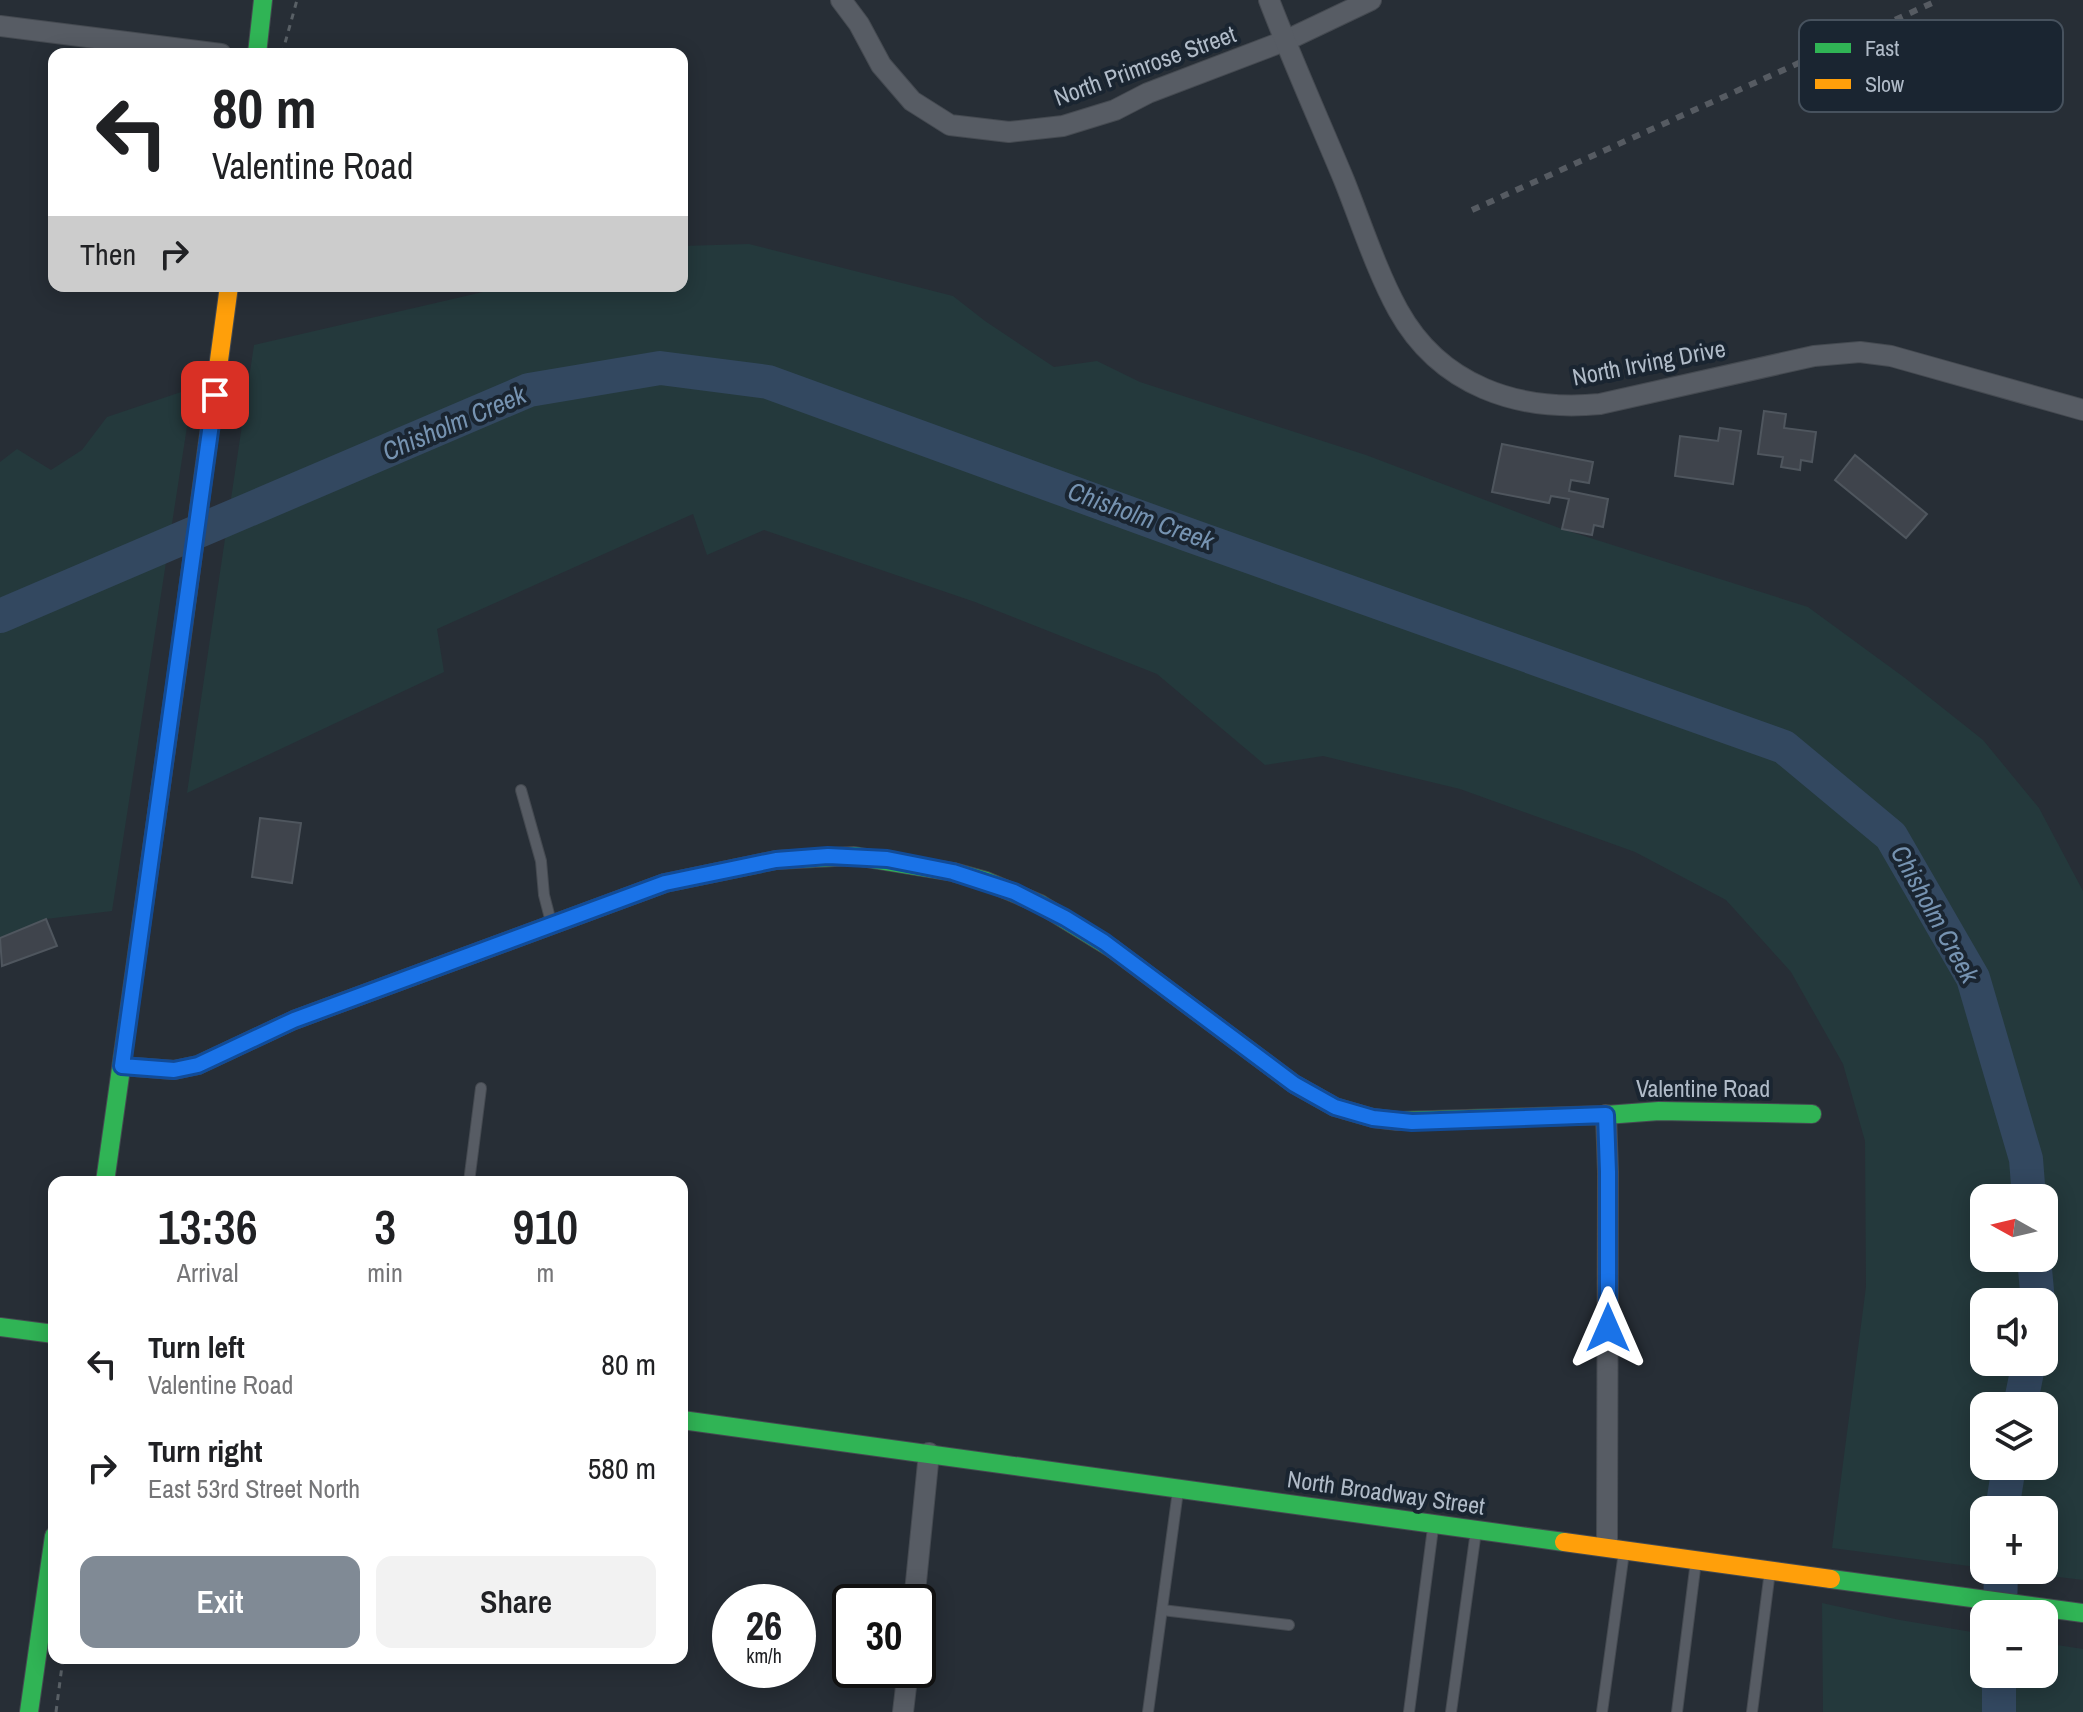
<!DOCTYPE html>
<meta charset="utf-8">
<style>
body{margin:0;font-family:"Archivo Narrow",sans-serif;background:#f2f2f2;color:#202124;height:100vh;display:flex;flex-direction:column;font-size:30px;white-space:nowrap}
*{box-sizing:border-box;margin:0}
p{font-size:26px;color:#757577}
.icon{flex:none;width:44px;height:44px;fill:none;stroke:currentColor;stroke-width:2;stroke-linecap:round;stroke-linejoin:round}
.map{position:relative;flex:1;overflow:hidden}
.side{position:absolute;left:48px;top:1176px;width:640px;height:488px;display:flex;flex-direction:column;background:#fff;border-radius:16px;box-shadow:0 4px 20px #0003}
.side>*{flex:none}
.guide{position:absolute;left:48px;top:48px;width:640px;height:244px;border-radius:16px;box-shadow:0 4px 20px #0003;background:#fff;color:#202124;overflow:hidden}
.needle{width:52px;rotate:278deg}
.fabs{position:absolute;left:1970px;top:1184px;display:grid;gap:16px}
.fabs a{display:grid;place-items:center;width:88px;height:88px;border-radius:16px;background:#fff;box-shadow:0 4px 20px #0003;font-size:40px}
.speed{position:absolute;left:712px;top:1584px;display:flex;gap:16px;font-size:40px;font-weight:700;text-align:center}
.speed>*{display:grid;place-content:center;width:104px;height:104px;border-radius:50%;background:#fff;box-shadow:0 4px 20px #0003;line-height:1}
.speed small{font-size:20px;font-weight:400}
.speed .limit{border:4px solid #111;border-radius:12px;background:#fff;color:#111}
.pin{position:absolute;display:grid;place-items:center;width:68px;height:68px;color:#fff;margin:-34px;border-radius:16px;box-shadow:0 4px 12px #0006}
.me{position:absolute;width:88px;margin:-44px;rotate:0deg;stroke-linejoin:round;filter:drop-shadow(0 0 6px #0008)}
.turn{display:flex;align-items:center;gap:28px;height:168px;padding:0 32px;font-size:36px}
.turn .icon{width:104px;height:104px;stroke-width:2.5}
.turn b{display:block;font-size:56px;line-height:68px}
.then{display:flex;align-items:center;height:76px;padding:0 32px;background:#0003;gap:16px;font-size:30px}
.eta{display:flex;justify-content:space-evenly;align-items:center;height:136px;text-align:center}
.eta b{font-size:48px;font-weight:600;line-height:56px}
.primary-button{display:flex;gap:16px;margin-top:auto;padding:16px 32px}
.primary-button a{flex:1;height:92px;border-radius:16px;background:#808a95;color:#fff;font-size:32px;font-weight:600;line-height:92px;text-align:center}
.primary-button a+a{background:#f2f2f2;color:#202124}
ul{padding:0;list-style:none}
li{display:flex;align-items:center;gap:24px;height:104px;padding:0 32px}
li div{flex:1}
li b{display:block;font-size:30px}
li em{font-style:normal}
.map>svg:first-child{display:block}
.green{fill:#24393c;fill-rule:evenodd}
.lines{fill:none;stroke-linecap:round;stroke-linejoin:round}
.river{stroke:#334860;stroke-width:34}
.building{fill:#3f444c;stroke:#4f565e;stroke-width:2}
.lane-casing{stroke:#454a51;stroke-width:12}
.street-casing{stroke:#454a51;stroke-width:22}
.fast-casing{stroke:#454a51;stroke-width:20}
.slow-casing{stroke:#454a51;stroke-width:20}
.path{stroke:#596066;stroke-width:3;stroke-dasharray:6 6;stroke-linecap:butt}
.lane{stroke:#575c64;stroke-width:10}
.street{stroke:#575c64;stroke-width:20}
.fast{stroke:#30b455;stroke-width:18}
.slow{stroke:#ff9f0a;stroke-width:18}
.rail{stroke:#565b62;stroke-width:6;stroke-dasharray:8 8;stroke-linecap:butt}
.route-casing{stroke:#114b97;stroke-width:20}
.route{stroke:#1a73e8;stroke-width:14}
.labels{text-anchor:middle;stroke-width:8;stroke-linejoin:round;paint-order:stroke}
.street-label{font-size:24px;fill:#b0bbc8;stroke:#1a2531}
.water-label{font-size:26px;font-style:italic;fill:#7693b1;stroke:#1a2531}
.key{fill:#1a2531;stroke:#47525e;stroke-width:2}
.key-label{font-size:22px;fill:#b0bbc8}
</style>
<div class="map">
<svg width="2083" height="1712" viewBox="0 0 2083 1712">
<rect width="100%" height="100%" fill="#272e36"/>
<!-- green -->
<g class="green">
<path d="M749,244L953,296L985,321L1054,367L1097,361L1140,382L1366,455L1562,529L1808,607L1905,678L1983,740L2039,808L2083,891V1580L2001,1570H2044V1510H1984V1568L1832,1548L1866,1287L1865,1141L1843,1064L1791,972L1726,900L1635,852L1460,789L1323,756L1265,765L1157,674L975,602L764,530L707,555L693,514L437,629L444,672L187,793L254,345L509,286H682V246ZM1984,1198H2044V1258H1984ZM1984,1302H2044V1362H1984ZM1984,1406H2044V1466H1984Z"/>
<path d="M193,388L112,911L46,919L0,938V462L17,449L51,470L82,450L107,417Z"/>
<path d="M1822,1603L1900,1620L1984,1634V1674H2044V1643L2083,1649V1712H1823Z"/>
</g>
<g class="lines">
<!-- river -->
<g class="river">
<path d="M0,616L529,390L660,368L768,382L1189,535L1784,747L1891,836L1973,978L2026,1159L2029,1198"/>
<path d="M2034,1258L2038,1302"/>
<path d="M2020,1406L2029,1362"/>
<path d="M2002,1510L2009,1466"/>
<path d="M2000,1614L2001,1570"/>
<path d="M1999,1712V1674"/>
</g>
</g>
<!-- building -->
<g class="building">
<path d="M1764,411L1786,414L1784,428L1816,432L1812,462L1801,460L1800,470L1781,467L1783,457L1758,454Z"/>
<path d="M1720,428L1741,431L1733,484L1675,476L1680,436L1718,441Z"/>
<path d="M1502,444L1593,462L1589,483L1571,480L1569,491L1608,499L1603,527L1594,525L1592,535L1562,529L1569,499L1551,496L1549,503L1492,492Z"/>
<path d="M1855,455L1927,514L1906,538L1835,480Z"/>
<path d="M260,818L301,823L292,883L252,877Z"/>
<path d="M46,919L57,946L2,966L0,938Z"/>
</g>
<g class="lines">
<defs>
<g id="lane">
<path d="M521,790L541,861L544,895L551,922"/>
<path d="M469,1182L481,1088"/>
<path d="M1162,1610L1289,1625"/>
<path d="M1148,1712L1178,1491"/>
<path d="M1409,1712L1433,1528"/>
<path d="M1451,1712L1476,1531"/>
<path d="M1602,1712L1624,1552"/>
<path d="M1677,1712L1696,1561"/>
<path d="M1752,1712L1770,1571"/>
</g>
<g id="street">
<path d="M841,0L859,24L881,65L912,101L950,125L1009,132L1063,126L1115,110L1148,93L1287,40L1371,0"/>
<path d="M1269,0C1292,60 1319,120 1344,180C1360,220 1377,272 1398,310C1440,386 1518,412 1600,404L1814,356L1860,352L1891,356L2083,410"/>
<path d="M0,26L221,54"/>
<path d="M1606,1115L1608,1172L1607,1546"/>
<path d="M914,1602L929,1453"/>
<path d="M903,1712L908,1670"/>
</g>
<g id="fast">
<path d="M257,54L263,0"/>
<path d="M122,1066L174,1070L198,1065L294,1020L665,883L776,860L854,856L953,872L986,881L1040,904L1113,949"/>
<path d="M1398,1121L1606,1115L1659,1111L1812,1114"/>
<path d="M105,1182L180,650"/>
<path d="M0,1327L54,1334"/>
<path d="M682,1420L1564,1542"/>
<path d="M1831,1579L2083,1613"/>
<path d="M29,1712L54,1536"/>
</g>
<g id="slow">
<path d="M180,650L229,286"/>
<path d="M1113,949L1294,1084L1335,1107L1373,1118L1398,1121"/>
<path d="M1564,1542L1831,1579"/>
</g>
</defs>
<!-- lane casing -->
<use href="#lane" class="lane-casing"/>
<!-- street casing -->
<use href="#street" class="street-casing"/>
<!-- fast casing -->
<use href="#fast" class="fast-casing"/>
<!-- slow casing -->
<use href="#slow" class="slow-casing"/>
<!-- path -->
<g class="path">
<path d="M282,54L297,0"/>
<path d="M56,1712L63,1658"/>
</g>
<!-- lane -->
<use href="#lane" class="lane"/>
<!-- street -->
<use href="#street" class="street"/>
<!-- fast -->
<use href="#fast" class="fast"/>
<!-- slow -->
<use href="#slow" class="slow"/>
<!-- rail -->
<path class="rail" d="M1472,210L1939,0"/>
</g>
<g class="lines">
<defs>
<path id="route" d="M215,395L122,1066L174,1070L198,1065L294,1020L665,883L776,860L828,856L887,859L953,872L1014,892L1065,918L1104,942L1294,1084L1335,1107L1373,1118L1412,1122L1606,1115L1608,1172V1328"/>
</defs>
<!-- route casing -->
<use href="#route" class="route-casing"/>
<!-- route -->
<use href="#route" class="route"/>
</g>
<g class="labels">
<!-- street labels -->
<g class="street-label">
<text transform="translate(1145 66) rotate(-20)" y="8">North Primrose Street</text>
<text transform="translate(1649 363) rotate(-11)" y="8">North Irving Drive</text>
<text x="1703" y="1097">Valentine Road</text>
<text transform="translate(1386 1493) rotate(8)" y="8">North Broadway Street</text>
</g>
<!-- water labels -->
<g class="water-label">
<text transform="translate(454 423) rotate(-23)" y="9">Chisholm Creek</text>
<text transform="translate(1141 516) rotate(20)" y="9">Chisholm Creek</text>
<text transform="translate(1935 914) rotate(61)" y="9">Chisholm Creek</text>
</g>
</g>
<!-- legend -->
<rect x="1799" y="20" width="264" height="92" rx="12" class="key"/>
<rect x="1815" y="43" width="36" height="10" fill="#30b455"/>
<rect x="1815" y="79" width="36" height="10" fill="#ff9f0a"/>
<g class="key-label">
<text x="1865" y="56">Fast</text>
<text x="1865" y="92">Slow</text>
</g>
</svg>
<div class="fabs">
<a><svg class="needle" viewBox="-14 -14 28 28"><path d="M0-13l5 13h-10z" fill="#e53935"/><path d="M0 13l5-13h-10z" fill="#757577"/></svg></a>
<a><svg class="icon" aria-label="sound" viewBox="0 0 24 24"><path d="M4 9h4l5-4v14l-5-4H4zM17 9q2 3 0 6"/></svg></a>
<a><svg class="icon" aria-label="layers" viewBox="0 0 24 24"><path d="M12 4l9 5-9 5-9-5zM3 14l9 5 9-5"/></svg></a>
<a>+</a>
<a>−</a>
</div>
<div class="speed"><div>26<small>km/h</small></div><div class="limit">30</div></div>
<div class="pin" style="left:215px;top:395px;background:#d93025"><svg class="icon" aria-label="arrive" viewBox="0 0 24 24"><path d="M6 21V4h12l-3 4 3 4H6"/></svg></div>
<svg class="me" style="left:1608px;top:1328px" viewBox="-20 -20 40 40"><path d="M0-17L14 15 0 8-14 15z" fill="#1a73e8" stroke="#fff" stroke-width="4"/></svg>
<div class="guide">
<div class="turn"><svg class="icon" aria-label="left" viewBox="0 0 24 24"><path d="M17 20v-9H6M10 6l-5 5 5 5"/></svg><div><b>80 m</b>Valentine Road</div></div>
<div class="then">Then<svg class="icon" aria-label="right" viewBox="0 0 24 24"><path d="M7 20v-9h11M14 6l5 5-5 5"/></svg></div>
</div>
<section class="side">
<div class="eta">
<div><b>13:36</b><p>Arrival</p></div>
<div><b>3</b><p>min</p></div>
<div><b>910</b><p>m</p></div>
</div>
<ul>
<li><svg class="icon" aria-label="left" viewBox="0 0 24 24"><path d="M17 20v-9H6M10 6l-5 5 5 5"/></svg><div><b>Turn left</b><p>Valentine Road</p></div><em>80 m</em></li>
<li><svg class="icon" aria-label="right" viewBox="0 0 24 24"><path d="M7 20v-9h11M14 6l5 5-5 5"/></svg><div><b>Turn right</b><p>East 53rd Street North</p></div><em>580 m</em></li>
</ul>
<div class="primary-button"><a>Exit</a><a>Share</a></div>
</section>
</div>
